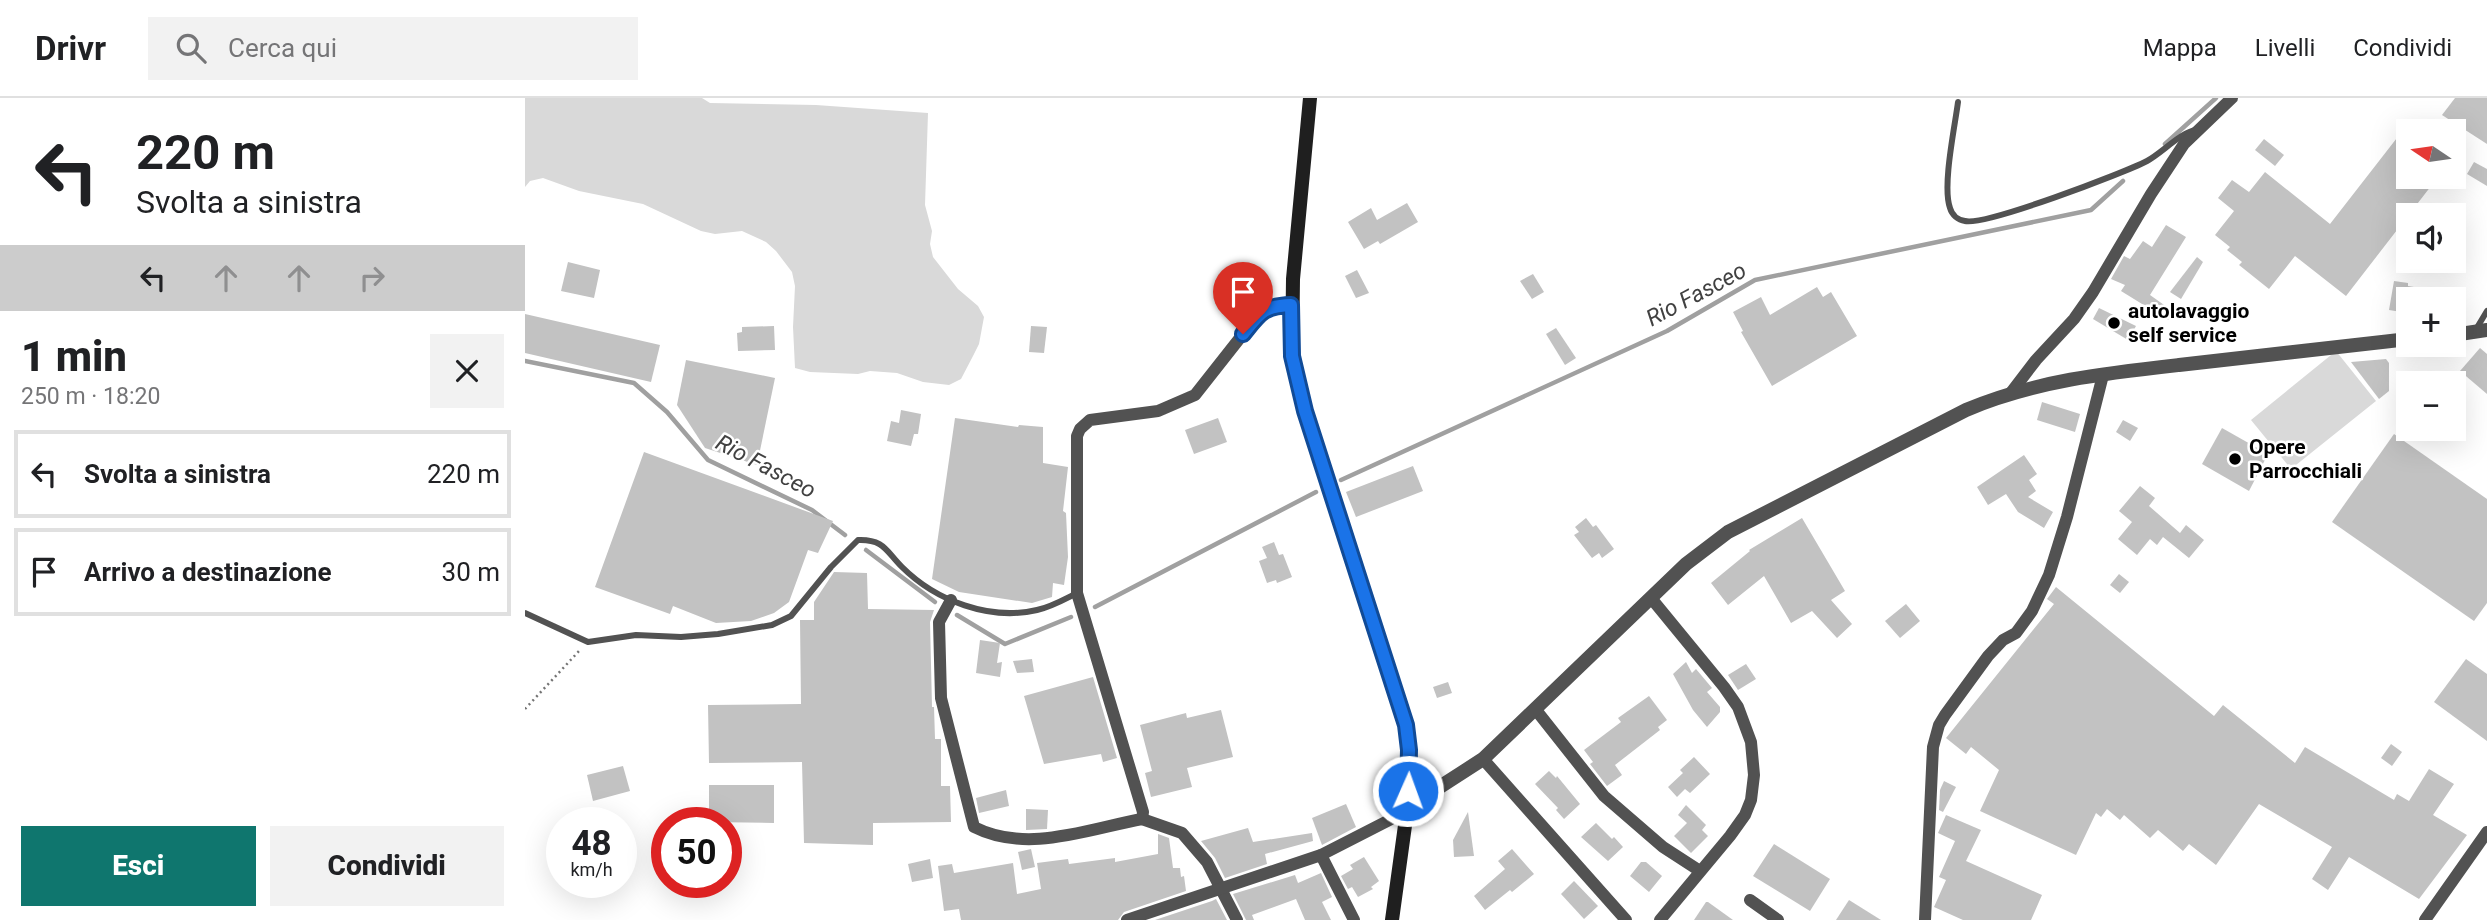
<!DOCTYPE html>
<html lang="it">
<meta charset="utf-8">
<style>
body{margin:0;font-family:Roboto,sans-serif;background:#f2f2f2;color:#202124;height:100vh;display:flex;flex-direction:column;font-size:26px;white-space:nowrap}
*{box-sizing:border-box;margin:0}
p{font-size:23px;color:#757577}
.icon{flex:none;width:38px;height:38px;fill:none;stroke:currentColor;stroke-width:2;stroke-linecap:round;stroke-linejoin:round}
.map{position:relative;flex:1;overflow:hidden}
.details{display:flex;flex-direction:column;background:#fff;width:525px}
.details>*{flex:none}
.top-card{background:#fff;color:#202124;overflow:hidden}
.needle{width:46px;rotate:283deg}
.tools{position:absolute;left:1871px;top:21px;display:grid;gap:14px}
.tools a{display:grid;place-items:center;width:70px;height:70px;border-radius:0px;background:#fff;box-shadow:0 7px 28px #0002;font-size:35px}
.speed{position:absolute;left:21px;top:709px;display:flex;gap:14px;font-size:35px;font-weight:700;text-align:center}
.speed>*{display:grid;place-content:center;width:91px;height:91px;border-radius:50%;background:#fff;box-shadow:0 7px 28px #0002;line-height:1}
.speed small{font-size:18px;font-weight:400}
.speed .limit{border:10px solid #d22;background:#fff;color:#111}
.pin{position:absolute;display:grid;place-items:center;width:60px;height:60px;color:#fff;margin:-72px -30px;border-radius:50% 50% 50% 0;rotate:-45deg;box-shadow:0 0 7px #0007}
.pin .icon{rotate:45deg}
.me{position:absolute;width:77px;margin:-38px;rotate:2deg;stroke-linejoin:round;filter:drop-shadow(0 0 5px #0008)}
.turn{display:flex;align-items:center;gap:24px;height:147px;padding:0 21px;font-size:32px}
.turn .icon{width:91px;height:91px;stroke-width:2.5}
.turn b{display:block;font-size:49px;line-height:60px}
.lanes{display:flex;align-items:center;height:66px;padding:0 21px;background:#0003;justify-content:center;gap:35px;direction:ltr}
.lanes .off{opacity:.35}
.round{display:grid;place-items:center;flex:none;width:74px;height:74px;border-radius:0px;background:#f2f2f2}
.summary{display:flex;align-items:center;justify-content:space-between;height:119px;padding:0 21px}
h1{font-size:42px;font-weight:800;line-height:52px}
.button{display:flex;gap:14px;margin-top:auto;padding:14px 21px}
.button a{flex:1;height:80px;border-radius:0px;background:#0f766e;color:#fff;font-size:28px;font-weight:800;line-height:80px;text-align:center}
.button a+a{background:#f2f2f2;color:#202124}
ul{padding:0;list-style:none}
li{display:flex;align-items:center;gap:21px;height:88px;margin:0 14px 10px;padding:0 7px;border:4px solid #e0e0e0;border-radius:0px}
li div{flex:1}
li b{display:block;font-size:26px}
li em{font-style:normal}
header{display:flex;align-items:center;gap:42px;box-sizing:border-box;height:98px;padding:0 35px;background:#fff;border-bottom:2px solid #e0e0e0}
header strong{font-size:33px}
nav{display:flex;gap:38px;margin-inline-start:auto;font-size:24px}
.search{width:490px;height:63px;background:#f2f2f2;display:flex;align-items:center;gap:18px;box-sizing:border-box;padding:0 24px;border-radius:0px;color:#757577;font-size:26px}
main{display:flex;flex:1;min-height:0}
.map>svg:first-child{display:block}
.green{fill:#d9d9d9}
.lines{fill:none;stroke-linecap:round;stroke-linejoin:round}
.stream{stroke:#a0a0a0;stroke-width:4.5}
.building{fill:#c2c2c2}
.path{stroke:#747474;stroke-width:2.5;stroke-dasharray:2 3.5;stroke-linecap:butt}
.service{stroke:#525252;stroke-width:6}
.minor{stroke:#525252;stroke-width:12}
.tertiary{stroke:#525252;stroke-width:14}
.secondary{stroke:#1f1f1f;stroke-width:14}
.route-casing{stroke:#114b97;stroke-width:18}
.route{stroke:#1a73e8;stroke-width:12}
.poi-dot{fill:#000;stroke:#fff;stroke-width:2.5}
.labels{text-anchor:middle;stroke-width:5;stroke-linejoin:round;paint-order:stroke}
.poi-label{font-size:21px;font-weight:bold;fill:#000;stroke:#fff;text-anchor:start}
.water-label{font-size:23px;font-style:italic;fill:#414141;stroke:#fff}
</style>
<header>
<strong>Drivr</strong>
<div class="search"><svg class="icon" aria-label="search" viewBox="0 0 24 24"><circle cx="10" cy="10" r="6"/><path d="M15 15l6 6"/></svg>Cerca qui</div>
<nav><a>Mappa</a><a>Livelli</a><a>Condividi</a></nav>
</header>
<main>
<section class="details">
<div class="top-card">
<div class="turn"><svg class="icon" aria-label="left" viewBox="0 0 24 24"><path d="M17 20v-9H6M10 6l-5 5 5 5"/></svg><div><b>220 m</b>Svolta a sinistra</div></div>
<div class="lanes"><svg class="icon" aria-label="left" viewBox="0 0 24 24"><path d="M17 20v-9H6M10 6l-5 5 5 5"/></svg><svg class="icon off" aria-label="ahead" viewBox="0 0 24 24"><path d="M12 20V5M6 11l6-6 6 6"/></svg><svg class="icon off" aria-label="ahead" viewBox="0 0 24 24"><path d="M12 20V5M6 11l6-6 6 6"/></svg><svg class="icon off" aria-label="right" viewBox="0 0 24 24"><path d="M7 20v-9h11M14 6l5 5-5 5"/></svg></div>
</div>
<div class="summary"><div><h1>1 min</h1><p>250 m · 18:20</p></div><a class="round"><svg class="icon" aria-label="close" viewBox="0 0 24 24"><path d="M6 6l12 12M18 6L6 18"/></svg></a></div>
<ul>
<li><svg class="icon" aria-label="left" viewBox="0 0 24 24"><path d="M17 20v-9H6M10 6l-5 5 5 5"/></svg><div><b>Svolta a sinistra</b></div><em>220 m</em></li>
<li><svg class="icon" aria-label="arrive" viewBox="0 0 24 24"><path d="M6 21V4h12l-3 4 3 4H6"/></svg><div><b>Arrivo a destinazione</b></div><em>30 m</em></li>
</ul>
<div class="button"><a>Esci</a><a>Condividi</a></div>
</section>
<div class="map">
<svg width="1962" height="822" viewBox="0 0 1962 822">
<rect width="100%" height="100%" fill="#fff"/>
<!-- green -->
<g class="green">
<path d="M0,0H177L185,5L291,7L403,15L400,107L407,133L405,146L408,159L433,191L453,208L459,219L454,246L448,258L436,281L424,287L398,284L372,275L345,273L333,276L285,274L270,270L268,229L270,188L267,174L251,153L241,144L217,133L190,136L176,133L118,106L54,93L18,80L5,83L0,89Z"/>
<path d="M1811,253L1851,303L1766,371L1726,322Z"/>
</g>
<g class="lines">
<!-- stream -->
<g class="stream">
<path d="M1640,46L1691,0"/>
<path d="M0,263L109,285L142,314L183,362L287,412L320,437"/>
<path d="M816,382L1142,233L1230,182L1566,112L1598,83"/>
<path d="M341,452L410,504"/>
<path d="M570,509L791,394"/>
<path d="M432,517L480,546L546,519"/>
</g>
</g>
<!-- building -->
<g class="building">
<path d="M1930,0H1962V46L1917,17Z"/>
<path d="M1875,36L1883,42V79H1913L1821,198L1770,158L1744,191L1714,167L1717,164L1702,152L1705,149L1690,137L1709,113L1693,100L1707,82L1724,94L1740,74L1805,126Z"/>
<path d="M1739,41L1759,57L1750,68L1730,52Z"/>
<path d="M1949,64L1962,71V88L1942,76Z"/>
<path d="M882,105L893,124L855,146L853,143L839,151L823,124L846,110L852,122Z"/>
<path d="M1641,127L1661,139L1625,197L1649,214L1643,222L1596,193L1600,187L1586,181L1599,158L1605,161L1618,143L1627,149Z"/>
<path d="M1672,159L1678,164L1656,201L1645,194Z"/>
<path d="M43,164L75,172L69,200L36,193Z"/>
<path d="M832,172L844,195L831,200L820,178Z"/>
<path d="M1008,176L1019,194L1007,201L995,183Z"/>
<path d="M1869,183L1883,185V188L1919,194V201H1883V215L1864,212Z"/>
<path d="M1292,189L1298,199L1306,194L1332,238L1247,288L1216,234L1218,233L1208,214L1236,199L1245,217Z"/>
<path d="M1574,210L1611,228L1603,242L1568,221Z"/>
<path d="M0,216L135,247L126,284L0,255Z"/>
<path d="M249,228L250,252L213,253L212,235L217,234V229Z"/>
<path d="M506,228L522,229L519,255L504,254Z"/>
<path d="M1031,230L1051,260L1040,267L1021,236Z"/>
<path d="M1955,250L1962,256V296L1935,273Z"/>
<path d="M1861,261L1864,265V293L1854,301L1826,264Z"/>
<path d="M161,262L250,280L232,367L180,350L152,307Z"/>
<path d="M1517,304L1555,316L1550,334L1512,322Z"/>
<path d="M376,312L396,316L393,336H389L386,348L362,343L366,323L374,325Z"/>
<path d="M430,320L493,329L494,327L518,329V365L543,369L538,413L541,415L543,459L539,487L528,485L527,499L507,505L434,494L407,481Z"/>
<path d="M693,320L702,344L669,356L660,332Z"/>
<path d="M1598,322L1613,330L1605,343L1591,334Z"/>
<path d="M1697,330L1743,356L1724,393L1677,366Z"/>
<path d="M1869,336L1962,401V505L1949,523L1807,424Z"/>
<path d="M119,354L308,423L293,455L283,452L264,504L249,515L226,523L191,525L148,508L145,516L70,489Z"/>
<path d="M1499,357L1512,376L1504,382L1511,393L1503,399L1528,414L1519,430L1493,414L1481,396L1463,407L1452,389Z"/>
<path d="M888,368L898,393L831,419L821,394Z"/>
<path d="M1615,388L1630,400L1624,408L1655,435L1661,427L1679,442L1664,460L1638,439L1632,447L1625,441L1612,457L1593,441L1607,424L1594,413Z"/>
<path d="M1061,420L1068,429L1071,427L1089,451L1077,460L1074,455L1067,460L1049,437L1054,434L1050,429Z"/>
<path d="M1277,420L1320,493L1306,502L1327,526L1312,540L1287,513L1266,525L1239,478L1203,507L1186,485L1225,453L1224,452Z"/>
<path d="M749,444L754,457L758,456L767,479L752,485L751,482L742,485L734,463L742,460L737,449Z"/>
<path d="M309,474L342,475L343,511L409,512L405,524L407,609H409L410,641H416V688H425L426,724L348,725V747L279,745L277,664L184,665L183,607L276,606L275,522H289V504Z"/>
<path d="M1594,476L1604,484L1595,495L1585,487Z"/>
<path d="M1531,489L1689,618L1698,607L1770,665L1780,649L1869,702L1872,696L1884,703L1904,671L1929,686L1908,717L1942,737L1894,801L1824,759L1803,792L1787,781L1807,749L1734,706L1691,767L1664,746L1658,753L1633,732L1625,740L1599,717L1595,722L1582,711L1576,719L1571,715L1551,757L1455,713L1474,672L1446,649L1441,656L1421,640L1529,506L1522,501Z"/>
<path d="M1381,506L1395,523L1375,540L1360,523Z"/>
<path d="M455,542L475,545L472,565L477,564L475,579L451,575Z"/>
<path d="M507,561L509,574L492,575L488,563Z"/>
<path d="M1941,561L1962,576V643L1909,604Z"/>
<path d="M1161,564L1167,575L1171,571L1187,590L1182,594L1195,609V614L1182,629L1168,612L1148,576Z"/>
<path d="M1221,566L1231,581L1213,592L1203,577Z"/>
<path d="M568,579L592,660L578,664L576,656L519,666L499,598Z"/>
<path d="M923,584L927,595L912,600L908,589Z"/>
<path d="M1124,598L1142,622L1133,629L1135,632L1090,667L1097,677L1082,688L1065,666L1068,664L1059,652L1096,624L1093,620Z"/>
<path d="M696,612L708,659L662,670L667,689L626,699L620,675L627,673L615,627L661,615L662,620Z"/>
<path d="M1866,646L1877,654L1867,668L1856,660Z"/>
<path d="M1169,659L1185,676L1165,695L1160,691L1152,699L1143,689L1158,675L1155,672Z"/>
<path d="M98,668L105,693L68,703L62,677Z"/>
<path d="M1024,673L1031,680L1032,678L1055,706L1039,721L1031,712L1033,710L1010,686Z"/>
<path d="M1419,683L1431,689L1418,714L1414,712L1415,692Z"/>
<path d="M184,687H249V725L184,724Z"/>
<path d="M481,692L484,708L454,715L451,700Z"/>
<path d="M821,706L831,729L797,747L787,720Z"/>
<path d="M1161,707L1181,727L1177,732L1183,738L1166,755L1149,738L1162,725L1153,717Z"/>
<path d="M501,711L523,712L522,731L501,732Z"/>
<path d="M943,714L949,758L929,759L928,742Z"/>
<path d="M1421,717L1456,732L1441,763L1517,797L1506,822H1438L1409,809L1421,782L1414,779L1430,743L1413,735Z"/>
<path d="M1071,725L1087,741L1089,739L1098,749L1083,763L1056,739Z"/>
<path d="M723,730L728,744L787,735L788,743L740,756L742,766L700,780L690,760L676,743Z"/>
<path d="M633,736L644,740L648,770H655L656,779L659,778L661,793L599,814L593,822H436L434,811L419,813L413,768L427,766L429,775L488,765L492,796L516,791L512,765L543,761L544,766L590,760V764L633,756Z"/>
<path d="M1249,746L1305,781L1285,813L1228,778Z"/>
<path d="M506,751L510,769L497,772L493,754Z"/>
<path d="M987,751L1009,776L987,794L985,792L960,812L949,798L980,771L973,763Z"/>
<path d="M839,759L854,783L846,789L848,791L833,799L827,789L823,791L816,778L828,771L825,767Z"/>
<path d="M405,761L408,780L387,784L383,766Z"/>
<path d="M1116,764H1121L1137,778L1124,794L1105,778Z"/>
<path d="M796,775L807,799L797,804L806,822H780L771,801L727,817L729,822H721L708,796L770,777L773,785Z"/>
<path d="M1049,783L1073,808L1059,821L1036,796Z"/>
<path d="M691,801L702,822H630L687,803Z"/>
<path d="M1324,802L1356,822H1311Z"/>
<path d="M1181,804H1183L1208,822H1169Z"/>
</g>
<g class="lines">
<!-- path -->
<path class="path" d="M0,611L55,552"/>
<!-- service -->
<g class="service">
<path d="M1433,4C1430,28 1417,88 1425,110C1427,117 1433,122 1440,123C1460,128 1599,75 1622,63C1637,55 1656,34 1671,32"/>
<path d="M1950,233L1962,213"/>
<path d="M0,515L63,544L111,537L156,539L193,536L247,527L266,518L306,469L333,442C359,441 361,453 377,469C411,503 465,523 512,512C526,509 540,501 552,495"/>
</g>
<!-- minor -->
<g class="minor">
<path d="M1485,296L1511,262L1549,221L1568,194L1626,96L1659,46L1707,0"/>
<path d="M1126,500L1199,589L1213,609L1226,644L1229,677L1226,702L1220,717L1205,738L1135,822"/>
<path d="M426,502L414,524L416,600L449,729C502,756 563,731 617,721L618,714L552,495V338L555,331L565,322L633,313L670,297L737,212L749,207H766"/>
<path d="M1011,612L1079,698L1138,749L1175,773"/>
<path d="M958,661L1101,822"/>
<path d="M617,721L657,735L682,764L712,822"/>
<path d="M796,757L829,822"/>
<path d="M1225,802L1253,822"/>
<path d="M602,822L796,757L882,713"/>
<path d="M1400,822L1408,649L1414,627L1420,617L1463,558L1478,542L1491,535L1507,513L1524,477L1542,419L1578,277"/>
<path d="M1900,822L1962,734"/>
</g>
<!-- tertiary -->
<g class="tertiary">
<path d="M1928,237L1962,232"/>
<path d="M882,713L896,701L958,661L1161,466L1203,434L1441,312C1509,283 1582,275 1654,267C1731,258 1807,250 1883,241"/>
</g>
<!-- secondary -->
<path class="secondary" d="M785,0L768,181L767,258L780,313L805,393L881,627L884,673L882,713L867,822"/>
</g>
<g class="lines">
<defs>
<path id="route" d="M718,236C735,215 738,208 766,207L767,258L780,313L881,627L884,652L883,693"/>
</defs>
<!-- route casing -->
<use href="#route" class="route-casing"/>
<!-- route -->
<use href="#route" class="route"/>
</g>
<!-- markers -->
<g class="poi-dot">
<circle cx="1589" cy="225" r="7"/>
<circle cx="1710" cy="361" r="7"/>
</g>
<g class="labels">
<!-- poi labels -->
<g class="poi-label">
<text x="1603" y="220">autolavaggio<tspan x="1603" dy="24">self service</tspan></text>
<text x="1724" y="356">Opere<tspan x="1724" dy="24">Parrocchiali</tspan></text>
</g>
<!-- water labels -->
<g class="water-label">
<text transform="translate(1171 196) rotate(-28)" y="8">Rio Fasceo</text>
<text transform="translate(241 368) rotate(28)" y="8">Rio Fasceo</text>
</g>
</g>
</svg>
<div class="tools">
<a><svg class="needle" viewBox="-14 -14 28 28"><path d="M0-13l5 13h-10z" fill="#e53935"/><path d="M0 13l5-13h-10z" fill="#757577"/></svg></a>
<a><svg class="icon" aria-label="sound" viewBox="0 0 24 24"><path d="M4 9h4l5-4v14l-5-4H4zM17 9q2 3 0 6"/></svg></a>
<a>+</a>
<a>−</a>
</div>
<div class="speed"><div>48<small>km/h</small></div><div class="limit">50</div></div>
<div class="pin" style="left:718px;top:236px;background:#d93025"><svg class="icon" aria-label="arrive" viewBox="0 0 24 24"><path d="M6 21V4h12l-3 4 3 4H6"/></svg></div>
<svg class="me" style="left:883px;top:693px" viewBox="-20 -20 40 40"><circle r="17" fill="#1a73e8" stroke="#fff" stroke-width="3"/><path d="M0-11L8 9 0 5-8 9z" fill="#fff"/></svg>
</div>
</main>
